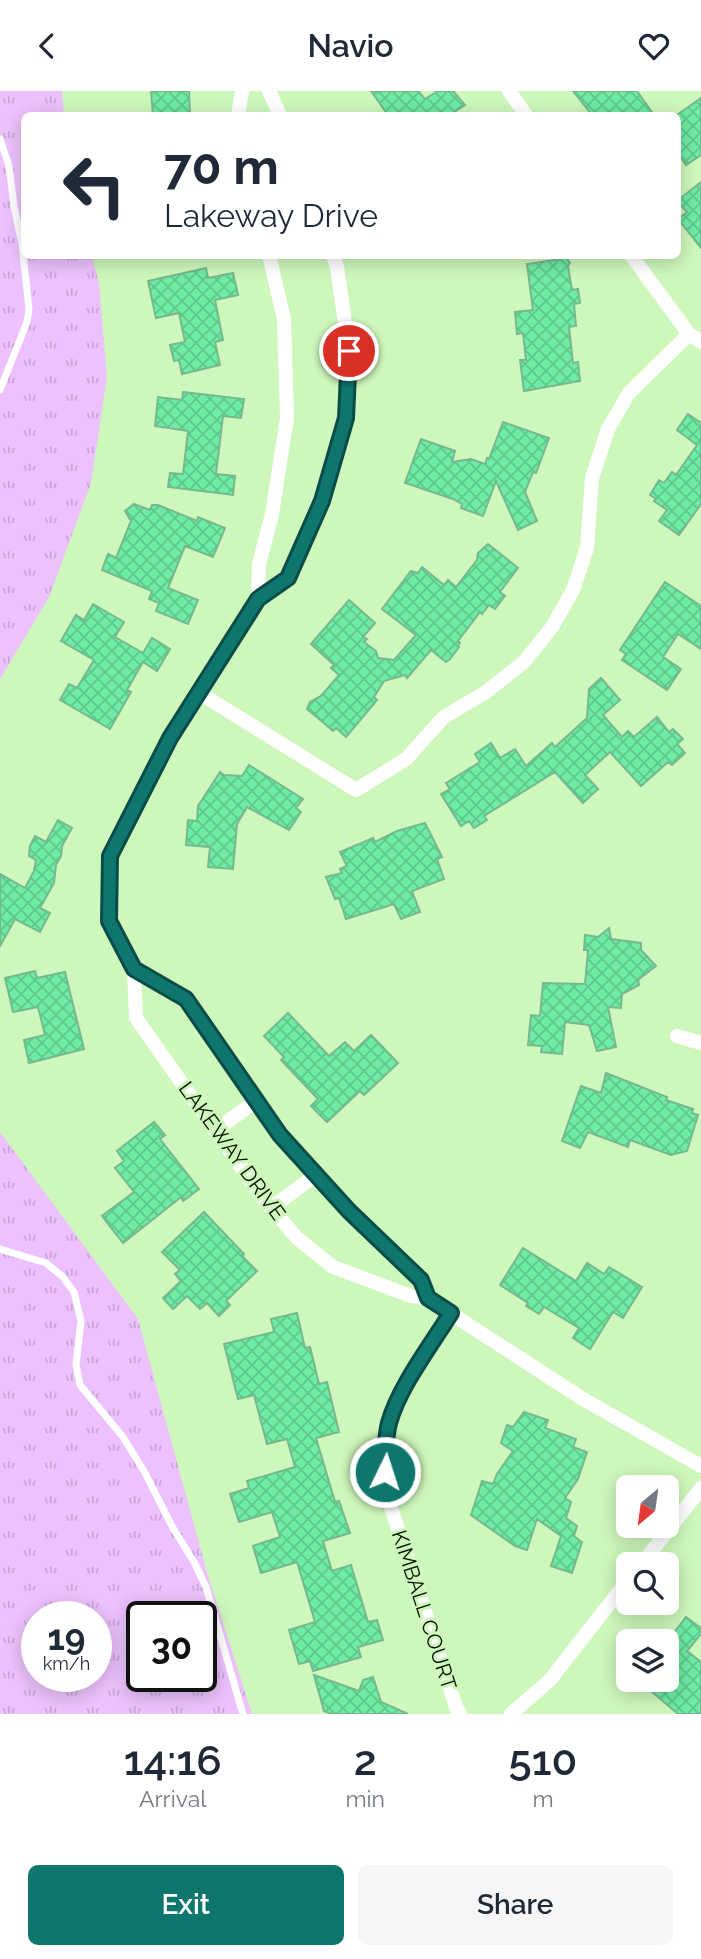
<!DOCTYPE html>
<style>
body{margin:0;font-family:Raleway,sans-serif;background:#f6f6f7;color:#1f2937;height:100vh;display:flex;flex-direction:column;font-size:26px;white-space:nowrap}
*{box-sizing:border-box;margin:0}
p{font-size:23px;color:#747a83}
.icon{flex:none;width:38px;height:38px;fill:none;stroke:currentColor;stroke-width:2;stroke-linecap:round;stroke-linejoin:round}
.map{position:relative;height:1623px;overflow:hidden}
.drawer{display:flex;flex-direction:column;background:#fff;flex:1}
.drawer>*{flex:none}
.guide{position:absolute;left:21px;top:21px;width:660px;height:147px;border-radius:10px;box-shadow:0 4px 18px #0003;background:#fff;color:#1f2937;overflow:hidden}
.needle{width:46px;rotate:209deg}
.tools{position:absolute;left:616px;top:1384px;display:grid;gap:14px}
.tools a{display:grid;place-items:center;width:63px;height:63px;border-radius:10px;background:#fff;box-shadow:0 4px 18px #0003;font-size:35px}
.speed{position:absolute;left:21px;top:1510px;display:flex;gap:14px;font-size:35px;font-weight:700;text-align:center}
.speed>*{display:grid;place-content:center;width:91px;height:91px;border-radius:50%;background:#fff;box-shadow:0 4px 18px #0003;line-height:1}
.speed small{font-size:18px;font-weight:400}
.speed .limit{border:4px solid #111;border-radius:10px;background:#fff;color:#111}
.pin{position:absolute;display:grid;place-items:center;width:60px;height:60px;color:#fff;margin:-30px;border:4px solid #fff;border-radius:50%;box-shadow:0 2px 7px #0007}
.me{position:absolute;width:77px;margin:-38px;rotate:4deg;stroke-linejoin:round;filter:drop-shadow(0 0 5px #0008)}
.turn{display:flex;align-items:center;gap:24px;height:147px;padding:0 28px;font-size:32px}
.turn .icon{width:91px;height:91px;stroke-width:2.5}
.turn b{display:block;font-size:49px;line-height:60px}
.eta{display:flex;justify-content:space-evenly;align-items:center;height:119px;text-align:center}
.eta b{font-size:42px;font-weight:600;line-height:49px}
.cta{display:flex;gap:14px;margin-top:auto;padding:14px 28px}
.cta a{flex:1;height:80px;border-radius:10px;background:#0f766e;color:#fff;font-size:28px;font-weight:600;line-height:80px;text-align:center}
.cta a+a{background:#f6f6f7;color:#1f2937}
header{display:flex;justify-content:space-between;align-items:center;height:91px;padding:0 28px;background:#fff;font-size:32px;font-weight:600}
.map>svg:first-child{display:block}
.grass{fill:url(#grass-tufts);fill-rule:evenodd}
.building{fill:url(#building-cross-hatch);stroke:#76b88f;stroke-width:2}
.lines{fill:none;stroke-linecap:round;stroke-linejoin:round}
.lane{stroke:#fff;stroke-width:7}
.street{stroke:#fff;stroke-width:14}
.route-casing{stroke:#0a4d48;stroke-width:18}
.route{stroke:#0f766e;stroke-width:12}
.labels{text-anchor:middle;stroke-width:6;stroke-linejoin:round;paint-order:stroke}
.street-label{font-size:21px;fill:#041100;stroke:#cef7bb}
</style>
<header><svg class="icon" aria-label="back" viewBox="0 0 24 24"><path d="M15 5l-7 7 7 7"/></svg>Navio<svg class="icon" aria-label="heart" viewBox="0 0 24 24"><path d="M12 20l-8-8c-3-5 5-10 8-4 3-6 11-1 8 4z"/></svg></header>
<div class="map">
<svg width="701" height="1623" viewBox="0 0 701 1623">
<defs>
<pattern id="grass-tufts" width="24" height="20" patternUnits="userSpaceOnUse" patternTransform="scale(1.75)"><rect width="24" height="20" fill="#ecc1fd"/><path d="M3 7l-1-3M5 7V3M7 7l1-3M15 17l-1-3M17 17v-4M19 17l1-3" fill="none" stroke="#c9a5d7"/></pattern>
<pattern id="building-cross-hatch" width="8" height="8" patternUnits="userSpaceOnUse" patternTransform="scale(1.75)"><rect width="8" height="8" fill="#6eeba4"/><path d="M0 0l8 8M0 8l8-8" fill="none" stroke="#5ec88b"/></pattern>
</defs>
<rect width="100%" height="100%" fill="#cef7bb"/>
<!-- grass -->
<g class="grass">
<path d="M0,0H62L64,24H24V164L92,165L99,192L107,286L91,392L49,506L0,588Z"/>
<path d="M0,1041L138,1228L208,1485L252,1623H0ZM37,1526H96V1586H37ZM142,1526H201V1586H142Z"/>
</g>
<!-- building -->
<g class="building">
<path d="M151,0H189L190,23L153,24Z"/>
<path d="M371,0H418L425,8L438,0H453L465,14L450,24H388Z"/>
<path d="M573,0H637L654,24H592Z"/>
<path d="M701,7V64L686,74L677,61V24Z"/>
<path d="M701,91V157L678,128L687,121L677,110Z"/>
<path d="M561,166H566L570,172L568,175L572,199L578,198L580,212L574,213L576,235L569,236L573,272L578,271L580,290L524,300L520,269H526L523,242L517,243L515,221L533,219L527,173L555,169Z"/>
<path d="M206,177L208,187L233,182L238,204L215,209L223,249L215,251L220,274L182,283L179,269L174,270L170,254L185,251L179,222L156,227L148,190Z"/>
<path d="M183,301L244,308L241,327L223,325L216,383L235,385L233,404L168,396L170,382L183,383L188,340L155,335L158,306L182,309Z"/>
<path d="M688,323L701,332V413L679,444L659,430L667,419L654,410L656,408L650,404L659,389L664,392L672,381L676,384L697,354L677,339Z"/>
<path d="M503,331L549,347L536,382L533,381L525,401L537,430L518,439L496,390L483,425L461,417L462,413L453,408L405,392L421,348L455,360L452,371L471,368L485,373L487,367L489,368Z"/>
<path d="M134,413L150,419L152,414H158L197,430L198,426L225,437L213,466L185,455L168,497L198,509L188,533L156,520L159,512L149,508L152,500L102,479L108,463L116,467L131,430L125,420Z"/>
<path d="M488,453L518,477L500,501L505,505L495,518L489,514L482,523L480,521L458,550L460,552L458,555L459,556L450,568L446,571L431,559L407,587L405,584L384,590L374,606L377,609L346,646L336,637L333,640L307,618L310,611L321,605L339,584L331,577L334,574L311,553L349,509L375,532L363,546L367,548L364,551L376,560L378,567L394,569L416,544L382,518L411,480L418,482L422,476L444,494L448,489L456,496L477,469L478,462Z"/>
<path d="M665,491L701,515V558L678,543L663,566L681,578L667,599L622,569L626,563L620,559Z"/>
<path d="M93,513L124,531L115,546L143,562L152,547L170,558L157,580L143,571L127,599L131,601L110,638L60,609L69,593L77,597L94,569L61,550L76,524L84,529Z"/>
<path d="M601,587L620,609L603,624L622,646L628,640L634,646L657,626L669,641L673,638L683,648L677,653L685,662L672,674L668,671L641,695L610,661L585,684L598,698L583,712L555,681L484,725L487,729L474,737L469,730L461,735L441,703L450,698L446,692L480,671L475,663L491,652L500,667L515,658L526,675L552,652L555,656L587,627L589,598Z"/>
<path d="M249,674L303,708L296,717L301,721L289,739L247,716L237,733L233,778L208,776L210,756L186,754L188,729L197,730L198,715L220,681L224,684L242,685Z"/>
<path d="M58,729L72,737L62,755L61,765L56,774L54,792L40,817L50,822L40,841L15,828L0,855V783L25,797L34,780L36,769L29,765L30,755L35,745L46,751Z"/>
<path d="M425,732L442,766L437,768L444,788L412,800L420,821L401,828L394,813L346,828L339,807L335,808L326,786L342,782L340,778L347,775L340,761L373,747L375,751L397,740Z"/>
<path d="M609,837L611,848L641,852V859L656,875L638,889L639,894L622,903L621,917L608,916L616,956L597,960L589,934L565,931L562,963L541,961L542,955L528,954L531,924L540,925L543,892L585,893L588,859H584L585,844L598,846Z"/>
<path d="M35,880L37,887L65,881L84,958L29,972L24,949L45,944L38,916L13,921L5,887Z"/>
<path d="M288,922L329,965L345,951L354,960L371,944L398,972L364,1004L360,1000L327,1031L311,1015L318,1008L281,969L284,966L264,945Z"/>
<path d="M606,982L667,1006L666,1009L693,1018L692,1022L698,1024L687,1060L671,1064L630,1049L628,1056L588,1041L580,1057L562,1050L581,995L601,1002Z"/>
<path d="M154,1031L165,1044L160,1048L199,1098L183,1110L181,1106L123,1152L102,1125L134,1101L115,1077L124,1070L117,1060Z"/>
<path d="M204,1121L244,1163L242,1165L257,1180L226,1210L230,1214L219,1225L207,1212L200,1218L187,1205L173,1218L163,1207L181,1190L175,1183L180,1179L162,1161Z"/>
<path d="M523,1157L576,1190L587,1172L604,1183L609,1176L642,1196L623,1227L613,1221L590,1258L573,1247L579,1237L544,1216L539,1223L526,1215L528,1212L500,1194Z"/>
<path d="M297,1222L305,1257L310,1256L319,1293L327,1291L339,1341L316,1347L335,1411L339,1410L350,1442L323,1450L332,1480L351,1474L368,1531L377,1529L383,1549L358,1556L361,1566L313,1580L310,1570L299,1573L289,1539L315,1531L297,1471L261,1482L253,1455L280,1446L272,1421L239,1431L230,1403L249,1397L247,1390L295,1376L287,1348L267,1353L254,1304L238,1308L224,1253L274,1241L271,1228Z"/>
<path d="M524,1321L548,1329L545,1337L576,1348L573,1356L587,1361L578,1388L565,1407L571,1411L566,1427L577,1435L574,1445L582,1451L572,1482L551,1475L561,1445L537,1428L527,1459L515,1455L471,1424L482,1390L493,1393L497,1383L513,1360L501,1352L507,1334L513,1336Z"/>
<path d="M686,1526L701,1537V1543L687,1560L701,1571V1623H678L638,1589H667V1551Z"/>
<path d="M314,1584L359,1600L363,1589L373,1586L381,1611L408,1623H332L324,1620Z"/>
</g>
<g class="lines">
<!-- lane -->
<g class="lane">
<path d="M0,48L9,75L14,115L22,153L29,218L27,231L0,299"/>
<path d="M0,1158L46,1172L62,1185L74,1201L81,1230L76,1274L80,1294L123,1346L144,1380L173,1437L194,1471L206,1496L243,1623"/>
</g>
<!-- street -->
<g class="street">
<path d="M269,0L280,24"/>
<path d="M509,0L526,24"/>
<path d="M238,24L242,0"/>
<path d="M333,164L337,176L349,260L347,327L322,410L288,487L258,508L170,647L110,765L109,830L134,878L136,927L262,1106L297,1147L333,1176L411,1205L427,1207L583,1308L701,1375"/>
<path d="M631,164L689,243L701,251"/>
<path d="M258,508L259,473L272,423L287,327L284,228L269,164"/>
<path d="M198,601L356,699L406,668L444,626L486,601L524,571L552,536L573,499L587,457L592,387L608,338L629,302L689,243"/>
<path d="M134,878L186,908L280,1044L349,1120L421,1189L427,1207"/>
<path d="M677,945L701,952"/>
<path d="M215,1040L256,1010"/>
<path d="M271,1117L316,1084"/>
<path d="M451,1222C432,1253 397,1299 389,1333C384,1354 385,1376 385,1398L456,1616L460,1623"/>
<path d="M641,1474L701,1397"/>
<path d="M511,1623L550,1589L628,1489"/>
</g>
</g>
<g class="lines">
<defs>
<path id="route" d="M349,260L346,327L322,410L288,487L258,508L170,647L110,765L109,830L134,878L186,908L280,1044L349,1120L421,1189L428,1207L451,1222C431,1254 399,1296 389,1332C385,1348 385,1365 385,1381"/>
</defs>
<!-- route casing -->
<use href="#route" class="route-casing"/>
<!-- route -->
<use href="#route" class="route"/>
</g>
<g class="labels">
<!-- street labels -->
<g class="street-label">
<text transform="translate(232 1060) rotate(54)" y="7">LAKEWAY DRIVE</text>
<text transform="translate(424 1519) rotate(72)" y="7">KIMBALL COURT</text>
</g>
</g>
</svg>
<div class="tools">
<a><svg class="needle" viewBox="-14 -14 28 28"><path d="M0-13l5 13h-10z" fill="#e53935"/><path d="M0 13l5-13h-10z" fill="#747a83"/></svg></a>
<a><svg class="icon" aria-label="search" viewBox="0 0 24 24"><circle cx="10" cy="10" r="6"/><path d="M15 15l6 6"/></svg></a>
<a><svg class="icon" aria-label="layers" viewBox="0 0 24 24"><path d="M12 4l9 5-9 5-9-5zM3 14l9 5 9-5"/></svg></a>
</div>
<div class="speed"><div>19<small>km/h</small></div><div class="limit">30</div></div>
<div class="pin" style="left:349px;top:260px;background:#d93025"><svg class="icon" aria-label="arrive" viewBox="0 0 24 24"><path d="M6 21V4h12l-3 4 3 4H6"/></svg></div>
<svg class="me" style="left:385px;top:1381px" viewBox="-20 -20 40 40"><circle r="17" fill="#0f766e" stroke="#fff" stroke-width="3"/><path d="M0-11L8 9 0 5-8 9z" fill="#fff"/></svg>
<div class="guide">
<div class="turn"><svg class="icon" aria-label="left" viewBox="0 0 24 24"><path d="M17 20v-9H6M10 6l-5 5 5 5"/></svg><div><b>70 m</b>Lakeway Drive</div></div>
</div>
</div>
<section class="drawer">
<div class="eta">
<div><b>14:16</b><p>Arrival</p></div>
<div><b>2</b><p>min</p></div>
<div><b>510</b><p>m</p></div>
</div>
<div class="cta"><a>Exit</a><a>Share</a></div>
</section>
